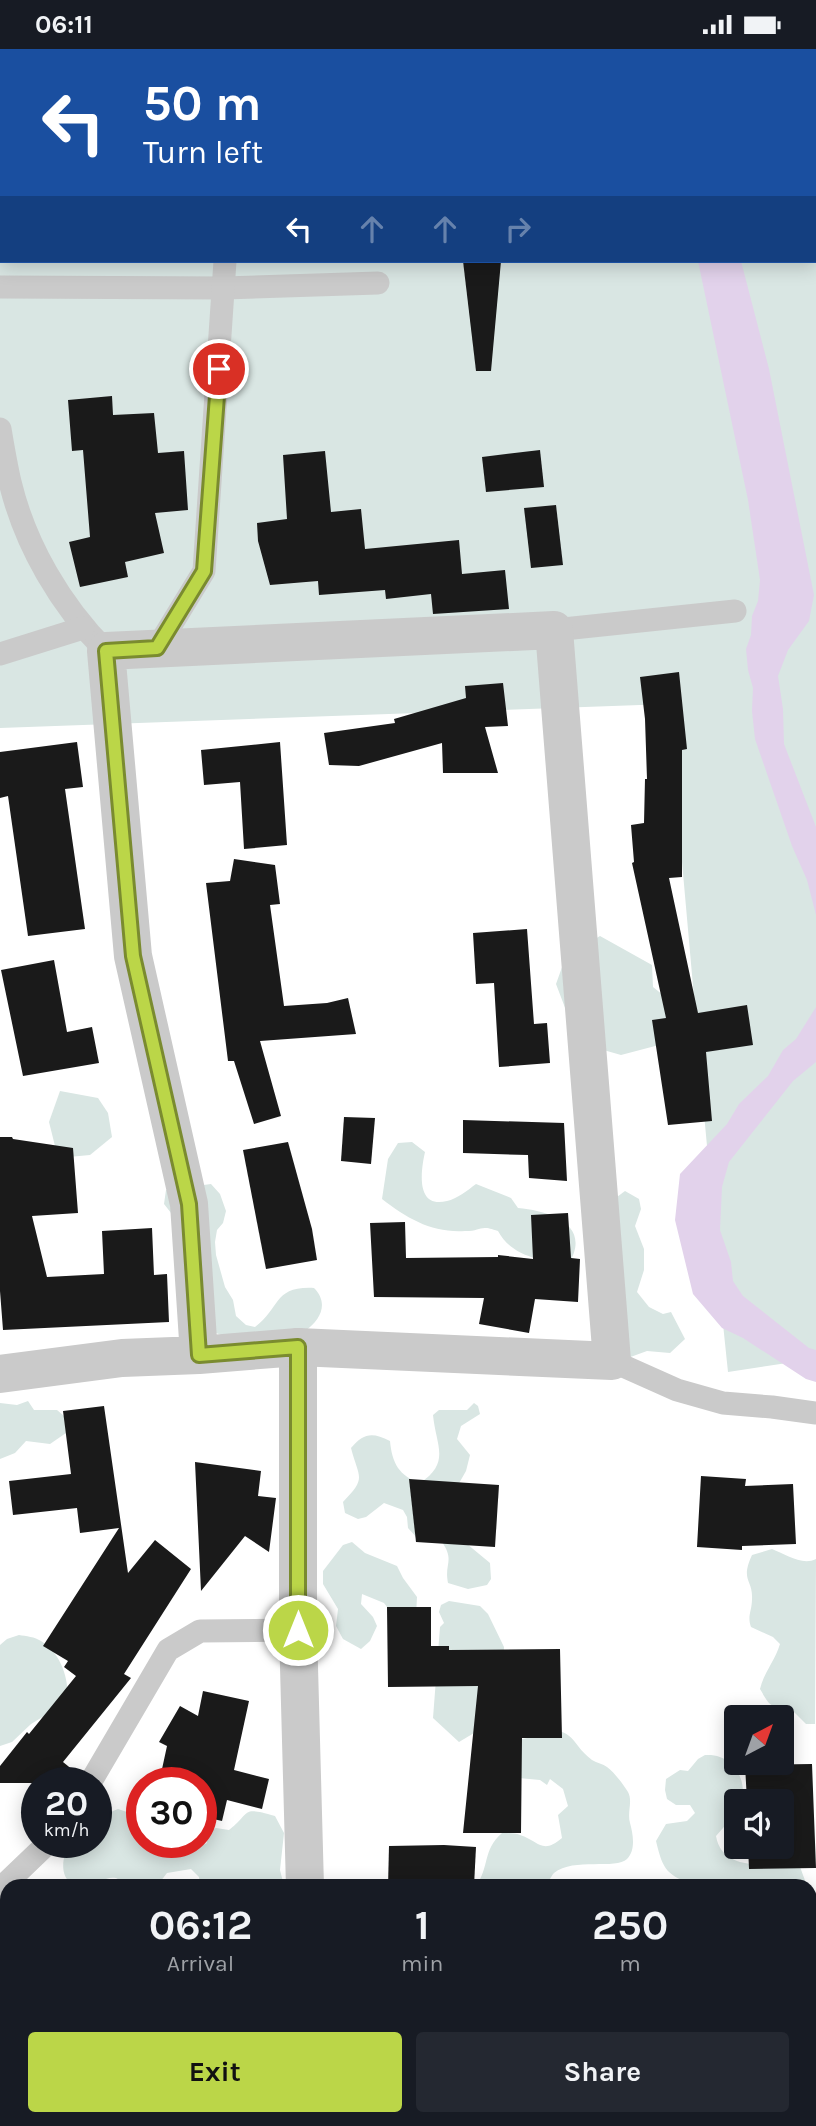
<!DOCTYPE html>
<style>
body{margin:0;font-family:Karla,sans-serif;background:#242831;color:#f1f3f6;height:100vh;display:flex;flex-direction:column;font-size:26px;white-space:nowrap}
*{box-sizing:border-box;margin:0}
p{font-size:23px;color:#9ea1a6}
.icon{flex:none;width:38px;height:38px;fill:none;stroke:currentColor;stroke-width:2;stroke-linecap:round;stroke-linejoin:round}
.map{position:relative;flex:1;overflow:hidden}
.panel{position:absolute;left:0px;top:1830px;width:817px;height:247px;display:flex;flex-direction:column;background:#171b24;border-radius:21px 21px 0 0;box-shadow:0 4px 18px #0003}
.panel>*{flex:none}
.hud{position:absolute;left:0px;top:0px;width:817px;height:214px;box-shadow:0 4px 18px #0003;background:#1a4fa0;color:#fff;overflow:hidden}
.needle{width:46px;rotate:41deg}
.fabs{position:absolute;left:724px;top:1656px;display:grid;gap:14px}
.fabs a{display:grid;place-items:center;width:70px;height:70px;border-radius:7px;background:#171b24;box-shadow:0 4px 18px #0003;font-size:35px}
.speed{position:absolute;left:21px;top:1718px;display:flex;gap:14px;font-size:35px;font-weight:700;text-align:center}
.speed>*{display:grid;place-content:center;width:91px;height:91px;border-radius:50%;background:#171b24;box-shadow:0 4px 18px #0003;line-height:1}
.speed small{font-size:18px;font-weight:400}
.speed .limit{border:10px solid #d22;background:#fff;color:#111}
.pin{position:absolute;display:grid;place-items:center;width:60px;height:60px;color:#fff;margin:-30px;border:4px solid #fff;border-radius:50%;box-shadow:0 2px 7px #0007}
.me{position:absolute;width:77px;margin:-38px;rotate:0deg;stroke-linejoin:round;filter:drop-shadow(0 0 5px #0008)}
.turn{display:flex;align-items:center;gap:24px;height:147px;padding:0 28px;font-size:32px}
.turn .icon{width:91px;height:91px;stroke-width:2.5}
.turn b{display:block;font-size:49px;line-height:60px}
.lanes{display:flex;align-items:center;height:66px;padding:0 28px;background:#0003;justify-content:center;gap:35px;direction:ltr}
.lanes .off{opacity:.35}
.eta{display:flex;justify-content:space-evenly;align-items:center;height:119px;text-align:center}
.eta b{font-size:42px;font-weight:700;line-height:49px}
.button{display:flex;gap:14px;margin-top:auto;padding:14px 28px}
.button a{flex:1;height:80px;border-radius:7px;background:#bbd648;color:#111;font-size:28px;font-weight:700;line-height:80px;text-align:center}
.button a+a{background:#242831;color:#f1f3f6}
.status{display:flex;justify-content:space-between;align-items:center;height:49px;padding:0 35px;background:#171b24;direction:ltr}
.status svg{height:19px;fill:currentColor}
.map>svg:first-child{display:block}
.green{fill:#d9e6e3;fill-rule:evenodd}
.water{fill:#e2d2eb}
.building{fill:#1a1a1a}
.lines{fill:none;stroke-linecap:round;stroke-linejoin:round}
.path{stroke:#c3c3c3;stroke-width:4.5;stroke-dasharray:3.5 3.5;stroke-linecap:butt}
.lane{stroke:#cacaca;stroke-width:23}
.street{stroke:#cacaca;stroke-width:38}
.route-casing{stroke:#7a8b2f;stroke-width:18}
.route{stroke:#bbd648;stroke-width:12}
</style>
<div class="status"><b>06:11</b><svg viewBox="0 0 49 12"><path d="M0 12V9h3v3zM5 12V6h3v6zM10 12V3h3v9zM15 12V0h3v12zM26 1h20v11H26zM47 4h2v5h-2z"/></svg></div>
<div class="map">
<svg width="816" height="2077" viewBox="0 0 816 2077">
<rect width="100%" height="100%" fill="#fff"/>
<!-- green -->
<g class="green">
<path d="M0,0H816V1324L807,1311L728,1323L705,1102L707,1097L698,1000L659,996L621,1006L593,998L572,977L556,935L566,907L600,887L652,916L653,938L678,958L694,948L668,655L0,679ZM2,2H816V212H2Z"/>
<path d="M60,1042L98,1049L108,1064L112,1088L90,1106L58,1109L49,1073Z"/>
<path d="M412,1093L425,1103C421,1121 415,1160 447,1152C457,1150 468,1141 476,1135L511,1149L518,1159C551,1162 593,1176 568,1216C541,1211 512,1208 498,1182C479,1175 482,1182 465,1182C432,1184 408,1170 382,1150L388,1110L398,1094Z"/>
<path d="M211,1135L220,1145L226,1162L223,1174L217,1181L215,1193L216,1206L225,1238L233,1251L236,1267L246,1276L255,1278C281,1259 273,1237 314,1239C329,1254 321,1271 305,1282L232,1289L196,1278L175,1169L164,1155L166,1141Z"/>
<path d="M625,1142L639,1150L641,1160L635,1177L644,1200V1221L637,1243L649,1258L663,1265L671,1263L685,1290L670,1304L647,1302L614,1314L609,1154Z"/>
<path d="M28,1352L34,1361H57L64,1367L66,1384L50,1395L26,1392L15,1404L0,1410V1354L17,1356Z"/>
<path d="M474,1354L478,1357L480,1365L461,1377L457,1390L470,1406L466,1422L458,1436L461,1490L490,1514L491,1530L487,1536L468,1540L448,1534C444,1514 455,1512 442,1493L419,1491L408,1479L407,1468L403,1461L384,1454L366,1468L358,1470L345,1464L343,1453C367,1428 359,1430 351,1399C364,1384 372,1383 390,1392C392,1414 399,1427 420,1434C451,1413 436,1397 433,1366L439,1361H467Z"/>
<path d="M352,1493L365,1504L397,1517L403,1529L417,1548L416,1567L397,1571L384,1554L362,1545L361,1555L373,1568L377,1577L370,1592L361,1600L343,1590L336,1577L338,1560L323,1535V1522L343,1496Z"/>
<path d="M772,1500C785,1505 802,1517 816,1510L815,1675H806L789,1658C770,1660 769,1655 760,1640C764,1623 775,1612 780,1595L773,1588L751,1578C747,1567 752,1562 752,1550C753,1530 740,1532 752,1506Z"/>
<path d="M449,1552L480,1557L488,1565L504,1598L503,1616L479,1681L459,1693L433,1669L440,1578L444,1574L439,1563L441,1556Z"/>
<path d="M19,1586C26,1587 35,1588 41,1592C61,1604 70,1631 67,1653L31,1675L12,1693L0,1697V1596L7,1590Z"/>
<path d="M540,1680C578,1681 568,1692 592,1711C597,1714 603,1715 607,1718C614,1723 623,1735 628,1743C633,1752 627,1763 630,1774C633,1785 636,1801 627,1810C616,1821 574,1808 554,1824C551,1827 548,1834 546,1837L475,1838C490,1819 482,1801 502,1784C508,1784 515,1784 520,1786C539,1792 542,1806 562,1789L558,1766L568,1757L563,1740L550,1730L547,1736L540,1731L508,1728L510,1693L527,1689Z"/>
<path d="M705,1706C731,1704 747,1727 742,1752H737V1763L716,1787C722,1824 771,1815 799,1815L807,1837H696C667,1826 663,1822 656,1792L666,1775L687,1772L695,1764L690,1756H676L667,1750L665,1741L666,1730L680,1721L688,1722L698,1710Z"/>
<path d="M118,1760L142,1768V1794H159L166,1803L185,1806L207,1794L206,1782L216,1779L229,1781C252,1763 240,1757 275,1767L284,1784L280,1821L284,1837H200L199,1828L191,1820L167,1824L157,1837C149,1838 138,1839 130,1838C125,1836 121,1831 116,1829C105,1827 100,1835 91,1837C60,1842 58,1814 70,1794H96C96,1777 101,1766 118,1760Z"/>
</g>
<!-- water -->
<g class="water">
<path d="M698,212H741L769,320L814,546L809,572L788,601L778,627L783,660L784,695L816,778V866L807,831L792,797L755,690L752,662L753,639L748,621L746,600L751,586L752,567L758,552L760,531L748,451Z"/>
<path d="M816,958V1013L793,1032L729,1113L722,1138L720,1181L731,1213L733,1232L743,1247L809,1299L816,1301V1333L806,1330L743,1289L722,1279L693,1245L675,1171L680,1125L727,1075L739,1055L768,1027L783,1001L796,990Z"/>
</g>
<!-- building -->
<g class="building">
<path d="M463,212H501L491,322H476Z"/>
<path d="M112,347L113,366L154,364L158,404L184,402L188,461L155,464L164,504L125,513L128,528L80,538L69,493L90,488L83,401L72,402L68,351Z"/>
<path d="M540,401L544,438L486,443L482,408Z"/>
<path d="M325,402L331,463L361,460L365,500L459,491L462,525L505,521L509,560L433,565L431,545L386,550L385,541L319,546L318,532L270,536L258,492L257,474L287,470L283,406Z"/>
<path d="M556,456L563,516L531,519L524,459Z"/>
<path d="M679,623L687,700L682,701V828L669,829L698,964L747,956L753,996L706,1003L712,1072L668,1076L652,971L666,969L632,814L634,813L631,776L644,774L645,730H647L645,670L640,628Z"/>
<path d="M503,634L508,677L485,678L498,724H443L442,694L359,717L329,716L324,684L395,674L394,670L466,649L465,637Z"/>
<path d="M77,693L83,738L65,740L85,880L28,887L8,747L0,749V703Z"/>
<path d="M280,693L287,796L244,800L240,733L204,736L201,701Z"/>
<path d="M234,810L275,816L280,855L270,856L284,957L327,954L348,949L356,985L260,992L281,1067L254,1075L234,1012H228L206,834L230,832Z"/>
<path d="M527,880L534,975L547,974L550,1014L499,1018L494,934L476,935L473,884Z"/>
<path d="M54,911L67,983L92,978L99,1014L23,1027L1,921Z"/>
<path d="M344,1068L375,1069L371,1115L341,1112Z"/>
<path d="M463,1071L564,1074L567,1132L529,1129L528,1106L463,1104Z"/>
<path d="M0,1088H12L13,1090L73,1099L78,1164L32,1167L47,1228L104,1225L102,1182L152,1179L154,1226L167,1225L169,1273L3,1281L0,1242Z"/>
<path d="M288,1093L312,1180L317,1211L266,1220L243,1101Z"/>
<path d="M568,1164L571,1209L580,1210L578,1253L535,1250L529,1284L479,1275L484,1249L374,1248L370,1174L405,1173L406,1209L498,1208V1206L533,1210L531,1166Z"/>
<path d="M104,1357L128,1524L155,1491L191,1520L124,1625L131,1629L63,1713L79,1726L76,1734H0V1717L27,1683L29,1685L76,1627L64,1618L68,1612L43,1597L119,1479L80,1484L77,1459L13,1466L9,1432L71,1425L63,1362Z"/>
<path d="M195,1413L261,1422L258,1447L276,1449L269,1503L245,1487L201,1542Z"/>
<path d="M701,1427L746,1430L745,1437L793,1435L796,1495L742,1497V1501L697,1498Z"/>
<path d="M409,1430L499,1436L495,1498L416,1493Z"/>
<path d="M387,1558H431V1597H449V1601L560,1600L562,1689H522L521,1784H463L478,1637L388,1638Z"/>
<path d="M203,1642L249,1652L234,1721L269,1730L262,1760L227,1751L222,1772L209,1769L201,1784V1734H159L167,1697L159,1693L180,1657L198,1667Z"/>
<path d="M812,1715L816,1819L749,1820L748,1797H782V1752H747L745,1716Z"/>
<path d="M444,1796L476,1798L474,1837L388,1838L389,1797Z"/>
</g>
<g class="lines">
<!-- path -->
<g class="path">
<path d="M792,0L793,2"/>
<path d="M816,124V127"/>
</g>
<!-- lane -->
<g class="lane">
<path d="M227,2V0"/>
<path d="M0,238L224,239L378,234"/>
<path d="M0,380C3,398 6,416 10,433C25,496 61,557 106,602"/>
<path d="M554,581L735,562"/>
<path d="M157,599L204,522L225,212"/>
<path d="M0,605L83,579"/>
<path d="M612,1312L677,1341L723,1354L772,1358L816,1364"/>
<path d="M90,1734L168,1601L200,1582L298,1581"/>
<path d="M0,1840L48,1794"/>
<path d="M0,2059L7,2058"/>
</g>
<!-- street -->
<g class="street">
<path d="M298,1298V1581L305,1838"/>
<path d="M0,1325L122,1309L199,1306L298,1298L612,1312L554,581L106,602L133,907L189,1155L199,1306"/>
<path d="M810,2043H816"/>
<path d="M311,2070V2077"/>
</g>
</g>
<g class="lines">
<defs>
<path id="route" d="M219,320L204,522L157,599L106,602L133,907L189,1155L199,1306L298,1298V1581"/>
</defs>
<!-- route casing -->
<use href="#route" class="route-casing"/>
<!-- route -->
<use href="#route" class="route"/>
</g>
</svg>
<div class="fabs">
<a><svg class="needle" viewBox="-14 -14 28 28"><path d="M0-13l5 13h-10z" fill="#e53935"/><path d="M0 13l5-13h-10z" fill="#9ea1a6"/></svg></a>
<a><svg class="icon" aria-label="sound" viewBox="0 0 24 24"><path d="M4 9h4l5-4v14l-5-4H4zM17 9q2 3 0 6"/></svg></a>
</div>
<div class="speed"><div>20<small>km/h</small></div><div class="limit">30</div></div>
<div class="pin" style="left:219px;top:320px;background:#d93025"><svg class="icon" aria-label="arrive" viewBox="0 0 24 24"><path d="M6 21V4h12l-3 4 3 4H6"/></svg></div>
<svg class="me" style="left:298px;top:1581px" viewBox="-20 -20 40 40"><circle r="17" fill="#bbd648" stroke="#fff" stroke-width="3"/><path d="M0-11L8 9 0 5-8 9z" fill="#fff"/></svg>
<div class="hud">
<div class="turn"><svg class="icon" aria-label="left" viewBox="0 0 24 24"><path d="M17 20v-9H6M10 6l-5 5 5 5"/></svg><div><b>50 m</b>Turn left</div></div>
<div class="lanes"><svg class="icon" aria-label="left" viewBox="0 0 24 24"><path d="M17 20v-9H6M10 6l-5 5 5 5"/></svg><svg class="icon off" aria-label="ahead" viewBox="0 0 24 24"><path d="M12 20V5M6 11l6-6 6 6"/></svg><svg class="icon off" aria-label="ahead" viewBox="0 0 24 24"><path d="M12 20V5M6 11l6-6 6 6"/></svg><svg class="icon off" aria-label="right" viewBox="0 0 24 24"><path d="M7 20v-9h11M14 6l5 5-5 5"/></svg></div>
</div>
<section class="panel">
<div class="eta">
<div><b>06:12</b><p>Arrival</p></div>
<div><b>1</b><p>min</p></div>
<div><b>250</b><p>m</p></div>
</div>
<div class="button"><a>Exit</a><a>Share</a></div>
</section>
</div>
